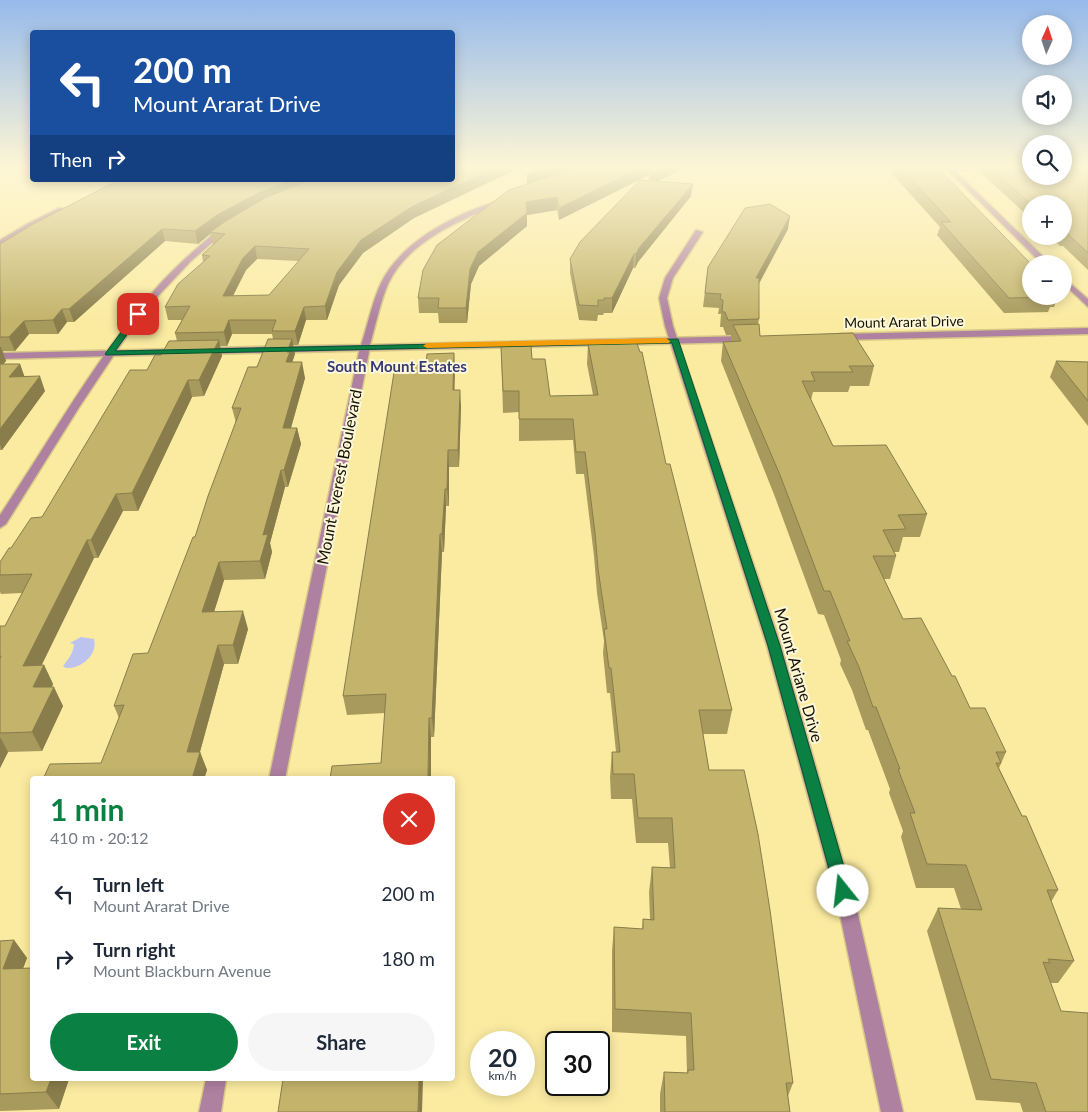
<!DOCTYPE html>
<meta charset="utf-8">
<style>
body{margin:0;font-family:Lato,sans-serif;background:#f6f6f7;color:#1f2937;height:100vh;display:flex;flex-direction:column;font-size:19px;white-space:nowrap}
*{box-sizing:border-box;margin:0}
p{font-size:16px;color:#747a83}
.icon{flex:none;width:28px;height:28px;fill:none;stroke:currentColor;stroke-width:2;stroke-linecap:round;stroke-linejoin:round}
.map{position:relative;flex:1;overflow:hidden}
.side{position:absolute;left:30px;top:776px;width:425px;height:305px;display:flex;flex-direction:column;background:#fff;border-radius:5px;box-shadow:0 2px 12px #0003}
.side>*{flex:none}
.guide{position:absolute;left:30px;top:30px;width:425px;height:152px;border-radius:5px;box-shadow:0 2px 12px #0003;background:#1a4fa0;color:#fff;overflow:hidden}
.needle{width:32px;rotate:3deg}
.tools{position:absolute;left:1022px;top:15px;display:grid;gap:10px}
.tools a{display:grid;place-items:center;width:50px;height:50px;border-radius:50%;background:#fff;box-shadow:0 2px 12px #0003;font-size:25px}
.speed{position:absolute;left:470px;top:1031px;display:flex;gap:10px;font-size:25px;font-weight:700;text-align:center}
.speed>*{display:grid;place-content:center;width:65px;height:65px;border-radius:50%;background:#fff;box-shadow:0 2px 12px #0003;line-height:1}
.speed small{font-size:12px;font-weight:400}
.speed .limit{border:2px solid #111;border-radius:8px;background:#fff;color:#111}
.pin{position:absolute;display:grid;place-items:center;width:42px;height:42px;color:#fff;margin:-21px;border-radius:10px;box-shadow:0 2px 8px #0006}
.me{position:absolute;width:55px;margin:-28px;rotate:344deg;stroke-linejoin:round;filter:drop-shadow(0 0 4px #0008)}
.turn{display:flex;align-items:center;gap:18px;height:105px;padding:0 20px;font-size:22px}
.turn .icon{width:65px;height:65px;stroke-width:2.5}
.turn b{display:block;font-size:35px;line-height:42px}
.then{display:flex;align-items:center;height:48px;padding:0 20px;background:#0003;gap:10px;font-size:19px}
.round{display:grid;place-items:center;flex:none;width:52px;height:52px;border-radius:26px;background:#f6f6f7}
.head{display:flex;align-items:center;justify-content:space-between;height:85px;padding:0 20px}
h1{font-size:30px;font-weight:700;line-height:38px;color:#0b8043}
.button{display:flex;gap:10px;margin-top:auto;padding:10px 20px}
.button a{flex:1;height:58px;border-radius:30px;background:#0b8043;color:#fff;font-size:20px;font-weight:700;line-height:58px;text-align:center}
.button a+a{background:#f6f6f7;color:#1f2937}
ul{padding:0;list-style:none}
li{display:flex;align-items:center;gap:15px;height:65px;padding:0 20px}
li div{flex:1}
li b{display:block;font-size:19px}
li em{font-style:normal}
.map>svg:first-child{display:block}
.water{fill:#bcc3ef}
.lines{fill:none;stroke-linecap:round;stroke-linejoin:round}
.minor-casing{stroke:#d6c887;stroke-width:3}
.tertiary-casing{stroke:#d6c887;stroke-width:3}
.minor{fill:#af81a1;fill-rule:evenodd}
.tertiary{fill:#af81a1;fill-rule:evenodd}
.wall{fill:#a89a5c;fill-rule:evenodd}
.shaded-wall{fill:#887d4b}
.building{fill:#c3b36b;stroke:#887d4b;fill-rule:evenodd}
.route{fill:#0b8043;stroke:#07532c}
.slow{fill:#f59e0b}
.labels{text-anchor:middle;stroke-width:4;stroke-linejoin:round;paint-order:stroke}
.far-street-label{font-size:14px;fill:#161100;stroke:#fef8db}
.far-neighbourhood-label{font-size:15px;font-weight:bold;fill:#353975;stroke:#fef8db}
.street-label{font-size:16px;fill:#161100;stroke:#fef8db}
</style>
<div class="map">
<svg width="1088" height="1112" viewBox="0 0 1088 1112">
<rect width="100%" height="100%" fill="#fbeba1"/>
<!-- water -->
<path class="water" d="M81,637L94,639C98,655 81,669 66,668L63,666C69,658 73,654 74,644L70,643Z"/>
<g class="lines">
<defs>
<g id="minor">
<path d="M944,166L1031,167V171H955L1051,264H1042Z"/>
<path d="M59,208L64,209L0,245V240L27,224Z"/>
<path d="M221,227L228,229L191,261L159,295L130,331L80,406L6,524L0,528V515C50,440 94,361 152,293C173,268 197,248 221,227Z"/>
<path d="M696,230L703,232L673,278L667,298L673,326L781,646L857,910L903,1112H881L839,910L767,646L665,326L659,298L665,278Z"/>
<path d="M1064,278L1088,299V307L1064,284Z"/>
<path d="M365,344L370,347L285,779H269L360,347Z"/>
<path d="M206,1079H226L221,1112H199Z"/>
</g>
<g id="tertiary">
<path d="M501,200L503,201V203C462,219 410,240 389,282C380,302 376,324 370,345L747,336L751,339L747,342L205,354L200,351L205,348L361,345C368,324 372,302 381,283C402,240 457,213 501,200Z"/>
<path d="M1088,328V334L840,340L836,337L840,334Z"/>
<path d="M180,349L183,350V354L0,359V353Z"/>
</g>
</defs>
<!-- minor casing -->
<use href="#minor" class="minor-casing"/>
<!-- tertiary casing -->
<use href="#tertiary" class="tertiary-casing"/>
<!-- minor -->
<use href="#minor" class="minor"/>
<!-- tertiary -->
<use href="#tertiary" class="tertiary"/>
</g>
<!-- wall -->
<g class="wall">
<path d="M452,166H523L414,218L363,253L339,285L327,320H306L298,345H293L295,354L292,362L305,378L291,428H297L301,444L288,487H285L270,543L272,552L265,579L224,580L214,612L248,629L238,664H224L200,752L207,770L204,779H43L101,763L119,718L114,706L148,653L195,537L236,423L232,408L273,339L272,334H232L227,346H220L222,356L204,396L192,397L138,511H123L98,558H94L41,665H44L53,684L52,687L63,706L42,751L8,752L0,768V626H5L22,593L1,594L0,592V562L11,548L42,517L147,370L161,355L177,341L175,333L182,320H168L165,307L203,262L202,255L213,245L210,234L198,244L165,241L74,322H67L58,334H29L15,351H3L6,361L3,364H20L24,376L45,391L2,450H0V244L452,180ZM257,259L299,261L269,295L233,296L246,270Z"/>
<path d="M689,166L657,181L691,196L638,262L635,268H633L612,313H604L603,315H598L597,321L579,320L570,273V259L648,181L649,175L559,220L557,210L527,215V226L479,266L471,284L467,323H439L438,313H419L418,298L527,184V175Z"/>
<path d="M885,166H936L1031,296H1058L1054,307H1050L1048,312L1004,313L937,235L940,227Z"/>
<path d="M983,166H1088V270L1063,246H1060L1050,236H1064V204H1031V219L981,173Z"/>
<path d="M788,229L759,284V319L758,324L760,336L874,366L869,386H850L848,392H813L811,400L833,446L927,514L920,537H903L899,552H894L896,556L890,579H884L903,619L970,708L1006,752L999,768L1058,890L1051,902L1074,961L1058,983H1050L1088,1112H1023L1020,1103L976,1100L927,931L938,908L961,909L954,888H916L901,837L903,831L889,793L890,789L868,730H866L852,690L840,664L841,660L824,615L818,614L775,497L721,361L723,342H731V335H726L723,327H720L721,314H718L719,308L703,307L708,267Z"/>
<path d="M588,344L666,464L732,710L727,734H703L709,770L793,1083L788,1096L790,1112H660V1094L664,1072L687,1073L686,1036L612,1032V951L614,927L642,929L643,919H650L649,892L652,867L670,868L668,843H636L632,799H611L610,777L612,752H616L610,693H607L603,653L604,641L597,593L594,556L584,474H576L573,440L519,441V412L503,413L501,347L532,359L550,396L593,395L587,364Z"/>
<path d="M1056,361L1088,362V426L1050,377Z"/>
<path d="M455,369L454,390L461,406L459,467H449V506H446L444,552H442L434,737H431L381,763L385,713L347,715L343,696Z"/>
<path d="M14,940L27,958L23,968L32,1079H69L59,1109L0,1111V941Z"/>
</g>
<!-- shaded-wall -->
<g class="shaded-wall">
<path d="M500,166H523L414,218L363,253L339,285L327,320L325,306L337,272L361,240L413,206Z"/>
<path d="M559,166H598L527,188V175Z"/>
<path d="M645,166H689L650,185V173L649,171V175L559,220V208Z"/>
<path d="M291,180H319L210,232V234L198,244L195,231L217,215L256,194Z"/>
<path d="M693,184L691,196L638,262L635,268L636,254L639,248Z"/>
<path d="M557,197V210L527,215V226L479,266L471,284L467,323L466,308L470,269L478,252L526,202Z"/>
<path d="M790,216L788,229L754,292L756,278Z"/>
<path d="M162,229L165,241L74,322L69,309Z"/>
<path d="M255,246L257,259L246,270L226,309L223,296L243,258Z"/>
<path d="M634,254L633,268L612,313V298Z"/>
<path d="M304,307L306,320L298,345L295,331Z"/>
<path d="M62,309L67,322L58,334L53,320Z"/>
<path d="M229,320L232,334L227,346L224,332Z"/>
<path d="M24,321L29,334L15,351L9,337Z"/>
<path d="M292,339L295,354L292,363L286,362L287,352Z"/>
<path d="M219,340L222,356L204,396L199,380Z"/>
<path d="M0,347H1L6,361L0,368Z"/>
<path d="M454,353L455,369L454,406L453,390Z"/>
<path d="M302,362L305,378L286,445L283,428Z"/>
<path d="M20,364L25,378L9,377Z"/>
<path d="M40,376L45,391L2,450L0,445V429Z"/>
<path d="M188,380L192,397L138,511L132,493Z"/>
<path d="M460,390L461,406L459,467L458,450Z"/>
<path d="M297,428L301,444L288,487L284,470Z"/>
<path d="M448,450L449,467V506L447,489Z"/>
<path d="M281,470L285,487L270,543L272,552L265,579L260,561L263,535Z"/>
<path d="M445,489L446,506L444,552L442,534Z"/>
<path d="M116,494L123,511L98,558L91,540Z"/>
<path d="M440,534L442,552L434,737L432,718Z"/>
<path d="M87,540L94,558L32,685L23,666Z"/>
<path d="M219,562L224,580L208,631L202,612Z"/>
<path d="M243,611L248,629L238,664L233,645Z"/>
<path d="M218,645L224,664L196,766L200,752L207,770L204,779H192L187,752Z"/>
<path d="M44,665L53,684L42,706L33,687Z"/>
<path d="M54,687L63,706L42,751L32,732Z"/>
<path d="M429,718L431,737V779H428Z"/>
<path d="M0,737L8,752L0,768Z"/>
<path d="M14,940L27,958L16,987L3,969Z"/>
<path d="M51,1079H69L59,1109L46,1092Z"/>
<path d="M419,1079H423L422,1112H418Z"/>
</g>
<!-- building -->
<g class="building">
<path d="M452,166H500L413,206L361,240L337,272L325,306L304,307L295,331H272L276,320H229L224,332L175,333L190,306L165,307L178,284L210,256L202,255L225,234L210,232L226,221L265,198L310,180H452ZM255,246L309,249L269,295L223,296L243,258Z"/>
<path d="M539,166H559L527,175Z"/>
<path d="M589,166H645L559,208L557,197L526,202L527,213L478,252L470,269L466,308H438L439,298H418L423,270L437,245L509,190L551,176Z"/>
<path d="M654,166H665L650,173L649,171Z"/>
<path d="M899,166H936L1031,264V296H1052L1053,297L1009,298L941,222H951Z"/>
<path d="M988,166H1031V176H1064V166H1088V253L1067,233H1064V204H1031Z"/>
<path d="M120,180H291L256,194L217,215L195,231L162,229L69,309H62L53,320L24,321L9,337H0V244L33,224L113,183Z"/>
<path d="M640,180L693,184L639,248L636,254H634L612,298H604V300H598V306L579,305L570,259L580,242Z"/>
<path d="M770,204L790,216L756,278H759V319L728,320L725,312H722L723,300L720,299L721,294L705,293L708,267L745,208Z"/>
<path d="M759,324L760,336L853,333L874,366H849L853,372H811L815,381H802L833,446L886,445L927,514L898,515L906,529L883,530L896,556H873L903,619L921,618L952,676H955L970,708H985L1006,752H996L1001,763H996L1022,816H1026L1058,890H1047L1074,961L1048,959L1050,963L1043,962L1061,1011L1088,1013V1112H1046L1036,1083L991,1079L938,908L982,910L966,865L927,864L910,813H915L898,769H900L876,707H873L859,667L847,641H850L830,591H824L780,475L723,342L741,341L733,325Z"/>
<path d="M268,339H292L287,352H290L286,362H302L283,428H297L284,470H281L263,535L268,534L260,561L219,562L202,612L243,611L233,645H218L187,752H200L192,779H43L50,764L101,763L124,705L114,706L133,654L148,653L193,537H195L208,496L241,408H232L248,367H257Z"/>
<path d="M219,340L199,380H188L132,493L116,494L91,540H87L23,666L44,665L33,687H54L32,732L0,733V659L1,656H0V626H5L32,574L0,575V562L9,548H11L31,518L42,517L130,370H147L155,355H161L169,341Z"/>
<path d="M636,341L640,352H642L666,464H670L732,710H699L709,770H744L758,834L770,910L793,1083H786L790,1112H665L664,1072L688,1073V1070H694L691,1013L615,1009L614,927L643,929V919L654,920L652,867L675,868L672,818H638L634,774H613L612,752H620L611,668H609L604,629H607L598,569L595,533L585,452H576L573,419H519V391H503L501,347L531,346L532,359H545L550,396L598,395L588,344H596V342Z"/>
<path d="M454,353L453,390H460L458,450H448L447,489H445L442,534H440L432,718H429L428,779H330L332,766L381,763L386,694L343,696L395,366L426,365L427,354Z"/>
<path d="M1056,361L1088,362V401Z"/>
<path d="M0,364H20L9,377L40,376L0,429Z"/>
<path d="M14,940L3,969L32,968V1079H51L46,1092L0,1094V941Z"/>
<path d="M283,1079H419L418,1112H278Z"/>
</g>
<!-- sky -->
<linearGradient id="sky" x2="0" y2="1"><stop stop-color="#96baeb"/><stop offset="0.52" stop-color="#fdf6d5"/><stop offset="1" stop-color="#fdf6d5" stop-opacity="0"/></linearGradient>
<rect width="1088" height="321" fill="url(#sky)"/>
<!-- route -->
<path class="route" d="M136,312L142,314L115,351L678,339L780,646L851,891L849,897L843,899L837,897L835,891L768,646L672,343L106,355L105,354Z"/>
<!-- slow -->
<path class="slow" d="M666,338L670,341L669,343L427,348L423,346L427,343Z"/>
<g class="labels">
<!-- far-street labels -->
<g class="far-street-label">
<text transform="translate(904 322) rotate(-1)" y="5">Mount Ararat Drive</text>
</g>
<!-- far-neighbourhood labels -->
<g class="far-neighbourhood-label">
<text x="397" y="372">South Mount Estates</text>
</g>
<!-- street labels -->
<g class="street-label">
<text transform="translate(339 477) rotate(-79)" y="6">Mount Everest Boulevard</text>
<text transform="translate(799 675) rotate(74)" y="6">Mount Ariane Drive</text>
</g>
</g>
</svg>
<div class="tools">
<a><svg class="needle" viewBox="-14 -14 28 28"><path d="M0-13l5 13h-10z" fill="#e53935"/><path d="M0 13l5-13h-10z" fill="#747a83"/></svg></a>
<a><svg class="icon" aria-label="sound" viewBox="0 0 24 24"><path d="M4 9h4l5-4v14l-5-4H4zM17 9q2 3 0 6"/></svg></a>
<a><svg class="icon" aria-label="search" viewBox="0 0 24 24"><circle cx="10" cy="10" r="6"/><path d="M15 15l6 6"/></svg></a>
<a>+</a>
<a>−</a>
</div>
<div class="speed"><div>20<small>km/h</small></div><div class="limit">30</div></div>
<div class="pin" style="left:138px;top:314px;background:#d93025"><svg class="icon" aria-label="arrive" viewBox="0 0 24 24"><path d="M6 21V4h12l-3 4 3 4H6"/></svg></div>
<svg class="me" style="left:843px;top:891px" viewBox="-20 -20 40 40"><circle r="19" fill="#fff"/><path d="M0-13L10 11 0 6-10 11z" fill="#0b8043"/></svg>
<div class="guide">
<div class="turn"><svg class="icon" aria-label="left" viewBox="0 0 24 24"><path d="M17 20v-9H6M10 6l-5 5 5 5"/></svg><div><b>200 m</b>Mount Ararat Drive</div></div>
<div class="then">Then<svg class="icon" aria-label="right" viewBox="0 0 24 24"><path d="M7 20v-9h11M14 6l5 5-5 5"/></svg></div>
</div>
<section class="side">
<div class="head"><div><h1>1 min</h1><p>410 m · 20:12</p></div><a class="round" style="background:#d93025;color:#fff"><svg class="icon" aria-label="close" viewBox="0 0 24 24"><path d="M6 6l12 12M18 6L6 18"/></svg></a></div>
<ul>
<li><svg class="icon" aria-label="left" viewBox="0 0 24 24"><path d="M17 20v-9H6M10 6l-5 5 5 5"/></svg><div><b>Turn left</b><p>Mount Ararat Drive</p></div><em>200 m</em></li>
<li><svg class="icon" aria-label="right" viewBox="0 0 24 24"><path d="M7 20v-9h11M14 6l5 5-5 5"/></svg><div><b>Turn right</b><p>Mount Blackburn Avenue</p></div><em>180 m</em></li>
</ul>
<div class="button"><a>Exit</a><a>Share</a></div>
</section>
</div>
